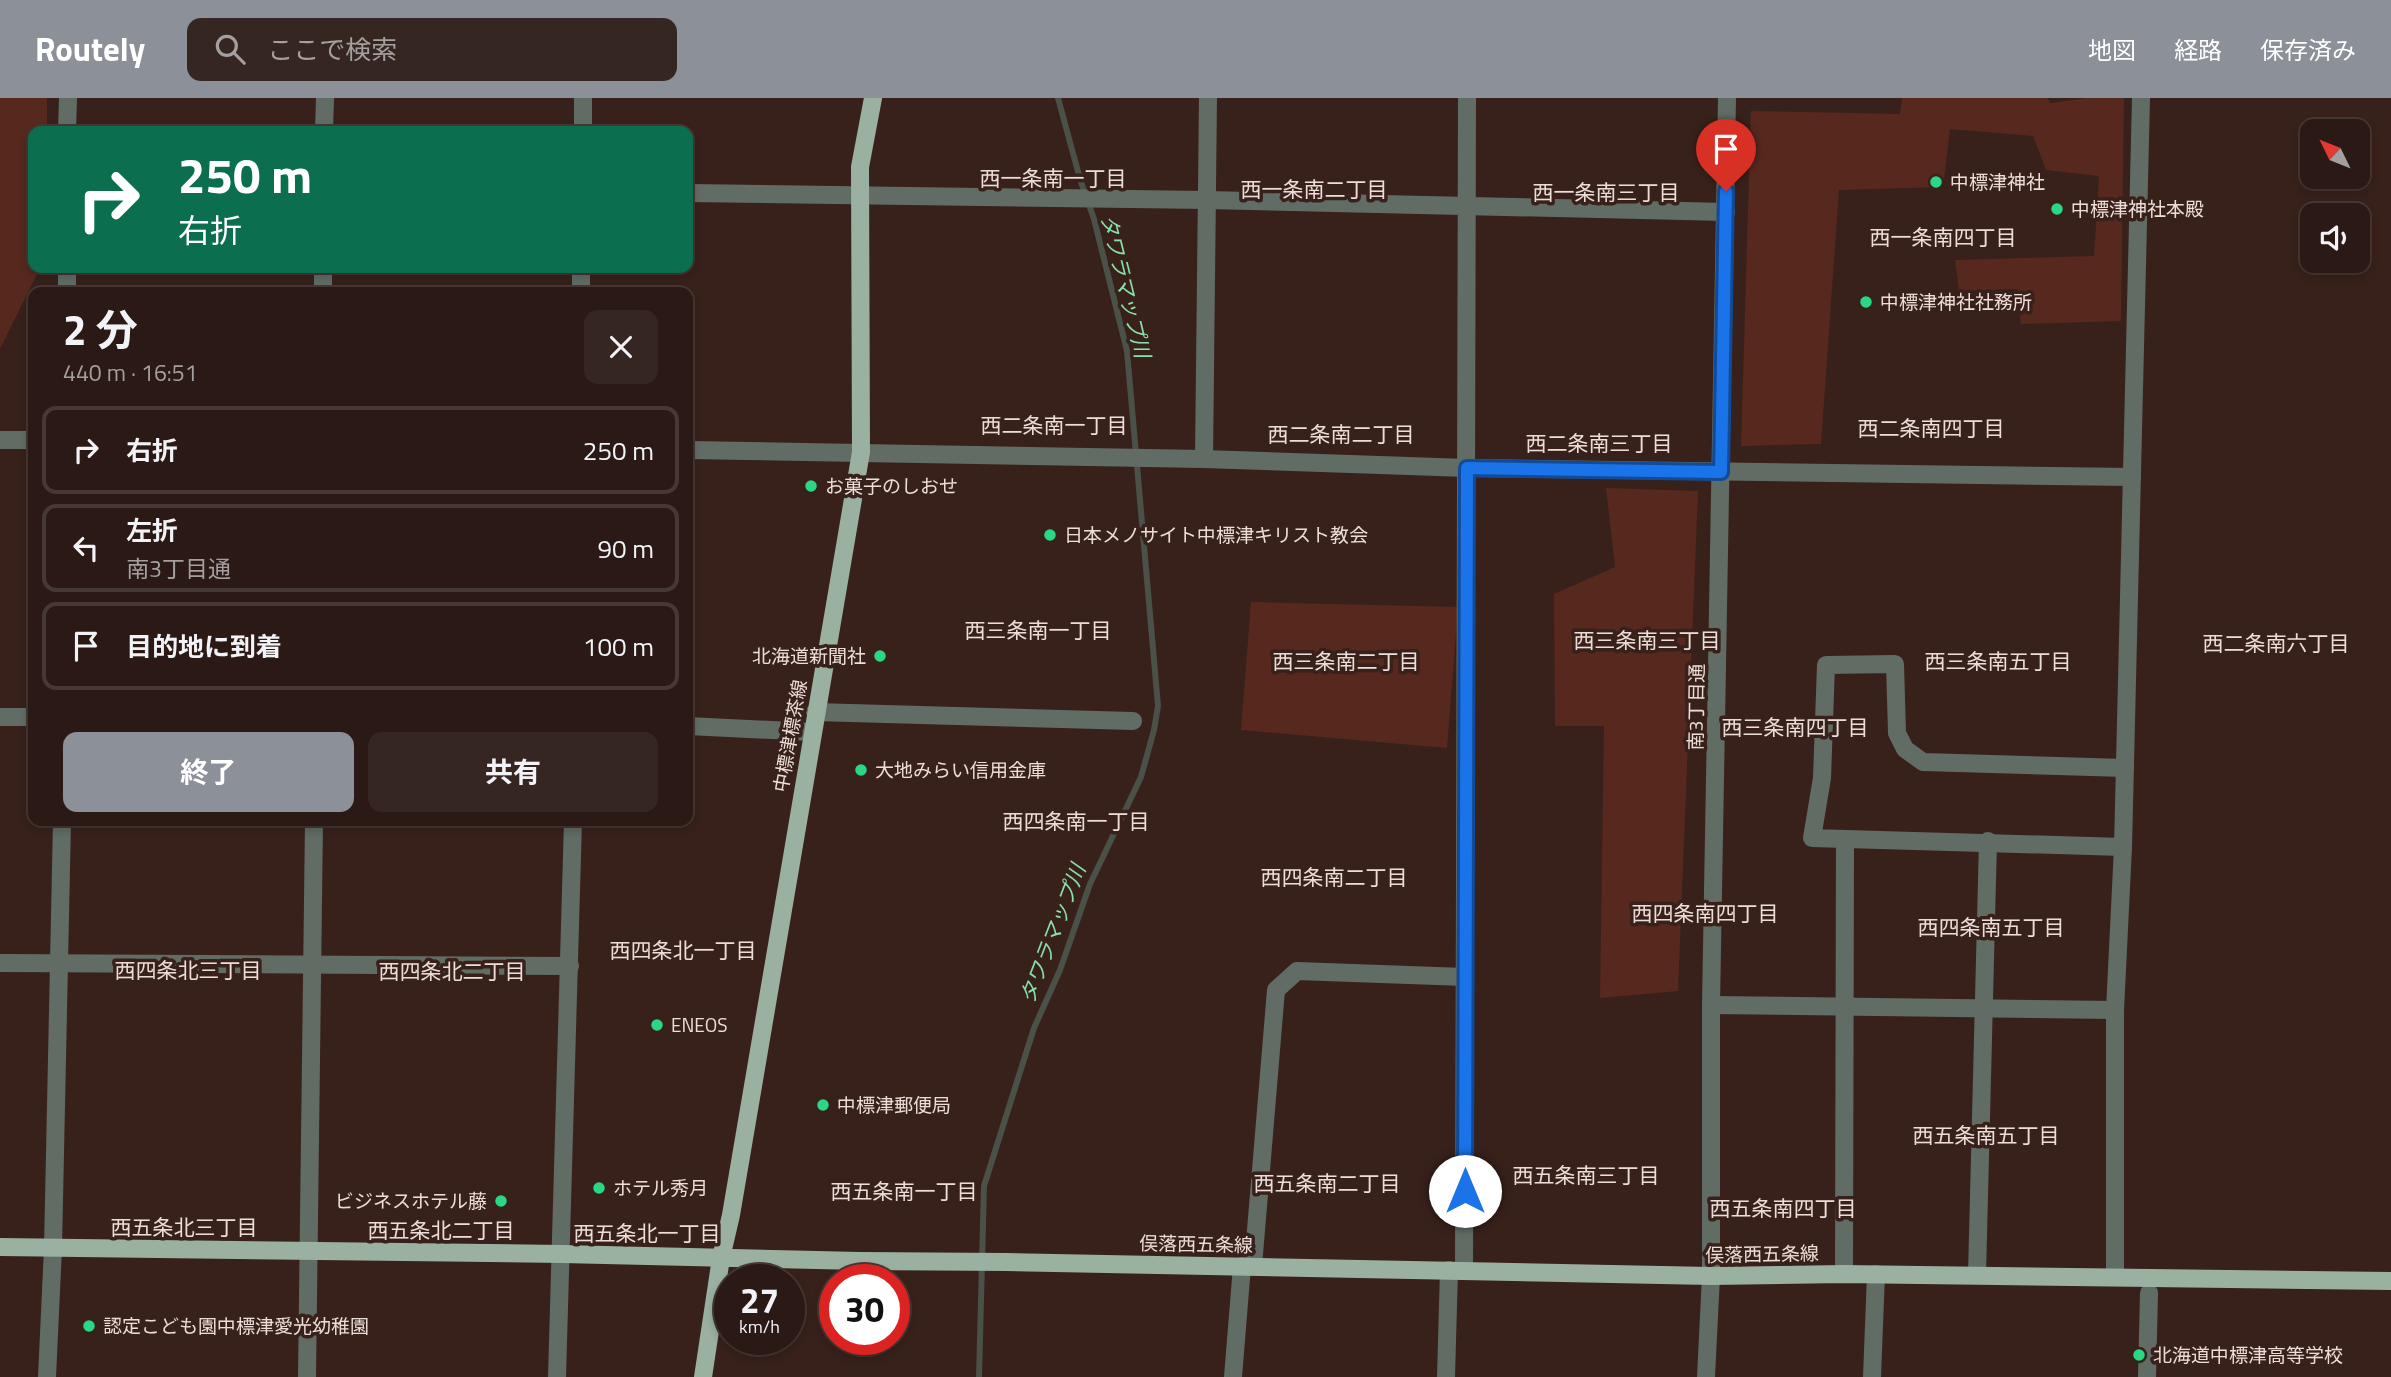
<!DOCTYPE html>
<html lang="ja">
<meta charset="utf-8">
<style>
body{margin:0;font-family:"Titillium Web","Noto Sans JP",sans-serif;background:#362622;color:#f1f3f6;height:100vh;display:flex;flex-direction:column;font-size:26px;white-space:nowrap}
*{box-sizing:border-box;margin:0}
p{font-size:23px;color:#a5a0a0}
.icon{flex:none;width:38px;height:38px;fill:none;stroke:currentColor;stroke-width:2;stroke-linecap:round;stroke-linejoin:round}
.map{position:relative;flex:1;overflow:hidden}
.panel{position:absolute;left:28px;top:189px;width:665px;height:539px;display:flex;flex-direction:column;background:#2a1914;border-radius:14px;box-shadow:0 4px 10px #0003,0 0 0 2px #463834}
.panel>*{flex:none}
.top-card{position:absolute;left:28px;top:28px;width:665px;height:147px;border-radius:14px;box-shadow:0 4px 10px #0003,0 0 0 2px #463834;background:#0b6e4f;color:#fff;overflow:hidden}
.needle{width:46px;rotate:313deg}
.tools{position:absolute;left:2300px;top:21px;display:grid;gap:14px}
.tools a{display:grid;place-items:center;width:70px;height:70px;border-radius:14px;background:#2a1914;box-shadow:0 4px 10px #0003,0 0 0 2px #463834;font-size:35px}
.speed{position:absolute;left:714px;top:1166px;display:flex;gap:14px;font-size:35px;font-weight:700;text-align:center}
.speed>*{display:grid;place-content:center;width:91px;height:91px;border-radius:50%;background:#2a1914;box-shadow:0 4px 10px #0003,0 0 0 2px #463834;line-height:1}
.speed small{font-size:18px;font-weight:400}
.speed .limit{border:10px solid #d22;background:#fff;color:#111}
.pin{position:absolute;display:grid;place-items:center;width:60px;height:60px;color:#fff;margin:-72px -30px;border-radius:50% 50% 50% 0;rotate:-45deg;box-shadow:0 0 7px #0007}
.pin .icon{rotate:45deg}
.me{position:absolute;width:77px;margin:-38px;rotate:0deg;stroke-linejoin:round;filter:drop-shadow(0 0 5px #0008)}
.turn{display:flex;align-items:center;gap:24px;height:147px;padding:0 35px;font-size:32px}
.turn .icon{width:91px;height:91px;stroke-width:2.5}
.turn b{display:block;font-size:49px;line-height:60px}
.round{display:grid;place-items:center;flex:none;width:74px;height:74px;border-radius:14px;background:#362622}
.summary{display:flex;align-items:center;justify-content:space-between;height:119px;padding:0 35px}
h1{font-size:42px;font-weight:700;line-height:52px}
.primary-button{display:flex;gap:14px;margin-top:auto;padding:14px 35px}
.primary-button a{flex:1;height:80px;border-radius:14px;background:#8c9099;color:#fff;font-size:28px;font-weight:700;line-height:80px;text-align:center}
.primary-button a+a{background:#362622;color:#f1f3f6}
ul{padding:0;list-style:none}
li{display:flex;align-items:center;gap:21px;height:88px;margin:0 14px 10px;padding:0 21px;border:4px solid #463834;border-radius:14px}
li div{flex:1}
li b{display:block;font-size:26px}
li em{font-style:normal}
header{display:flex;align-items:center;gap:42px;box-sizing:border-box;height:98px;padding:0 35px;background:#8c9099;color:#fff}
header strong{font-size:33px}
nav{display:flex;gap:38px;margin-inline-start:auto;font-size:24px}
.search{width:490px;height:63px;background:#362622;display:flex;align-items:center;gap:18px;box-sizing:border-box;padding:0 24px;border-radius:14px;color:#a5a0a0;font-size:26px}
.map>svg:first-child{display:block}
.green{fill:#57281e}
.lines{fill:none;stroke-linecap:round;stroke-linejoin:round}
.stream{stroke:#495148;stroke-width:6}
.minor{stroke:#616c65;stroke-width:18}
.major{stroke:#9ab0a1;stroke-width:18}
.route-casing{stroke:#114b97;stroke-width:18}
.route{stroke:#1a73e8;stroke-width:12}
.poi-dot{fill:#29d885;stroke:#38211b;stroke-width:2.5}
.labels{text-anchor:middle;stroke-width:7;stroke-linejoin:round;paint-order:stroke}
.poi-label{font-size:19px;fill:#edddd9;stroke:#38211b;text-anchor:start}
.street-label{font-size:19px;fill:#edddd9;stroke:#38211b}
.neighbourhood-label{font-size:21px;fill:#edddd9;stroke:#38211b}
.water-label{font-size:21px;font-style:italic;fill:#88e0aa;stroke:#38211b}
</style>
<header>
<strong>Routely</strong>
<div class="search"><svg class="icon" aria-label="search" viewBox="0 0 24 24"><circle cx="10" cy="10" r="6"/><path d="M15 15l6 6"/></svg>ここで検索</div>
<nav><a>地図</a><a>経路</a><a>保存済み</a></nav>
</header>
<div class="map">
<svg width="2391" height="1279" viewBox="0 0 2391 1279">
<rect width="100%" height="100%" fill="#38211b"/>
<!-- green -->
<g class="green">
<path d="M0,0H47V33H33V170H40L0,251Z"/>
<path d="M1902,0H2047L2051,5L2086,0H2124L2121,223L2021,226L2017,191L1959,193L1955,162L2094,158L2099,78L2046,72L2033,38L1950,31L1943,89L1839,92L1821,346L1741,348L1751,13L1900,16Z"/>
<path d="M1606,390L1698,393L1678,893L1600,900L1604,628H1555L1554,496L1615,469Z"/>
<path d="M1251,504L1458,509L1447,650L1241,632Z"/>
</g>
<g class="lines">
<!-- stream -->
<path class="stream" d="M979,1279L984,1088L1034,930L1060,872L1090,786L1141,679L1154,632L1158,608L1127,253L1094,121L1080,81L1058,0"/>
<!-- minor -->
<g class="minor">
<path d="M67,33L68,0"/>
<path d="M324,33L325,0"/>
<path d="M583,33V0"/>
<path d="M688,95L1207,102L1726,114"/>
<path d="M67,170V194"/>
<path d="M323,194V170"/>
<path d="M581,194V170"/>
<path d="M0,342H33"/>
<path d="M688,352L1204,361L1467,370L2132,379"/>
<path d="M1204,361L1208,0"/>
<path d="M815,614L1133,623"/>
<path d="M0,619H33"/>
<path d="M688,628L812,634"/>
<path d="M2123,749L1812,740L1822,680L1826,567L1895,566L1897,635L1905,651L1923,664L2125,670"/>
<path d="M0,865L570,868"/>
<path d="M1711,907L2115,912"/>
<path d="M1253,1168L1276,892L1297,873L1465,879"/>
<path d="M1464,1172L1467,0"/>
<path d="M1844,1176L1845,741"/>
<path d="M1977,1177L1988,743"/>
<path d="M2115,1178V912L2123,749L2141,0"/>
<path d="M47,1279L53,1150L62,723"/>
<path d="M307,1279L314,723"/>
<path d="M557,1279L573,723"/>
<path d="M1233,1279L1242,1168"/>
<path d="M1446,1279L1449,1172"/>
<path d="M1706,1279L1711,1178V907L1727,0"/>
<path d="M1872,1279L1876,1176"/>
<path d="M2147,1279L2149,1195"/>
</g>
<!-- major -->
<g class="major">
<path d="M0,1149L562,1156L860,1163L1006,1164L1711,1178L1844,1176L2391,1183"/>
<path d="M703,1279L721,1160L731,1117L861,354L860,69L873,0"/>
</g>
</g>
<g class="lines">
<defs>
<path id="route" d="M1465,1093L1467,370L1721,374L1726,93"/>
</defs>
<!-- route casing -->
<use href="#route" class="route-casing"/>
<!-- route -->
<use href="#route" class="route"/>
</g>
<!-- markers -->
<g class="poi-dot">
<circle cx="1936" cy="84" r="7"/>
<circle cx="2057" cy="111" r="7"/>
<circle cx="1866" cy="204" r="7"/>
<circle cx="811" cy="388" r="7"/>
<circle cx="1050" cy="437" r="7"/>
<circle cx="880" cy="558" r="7"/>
<circle cx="861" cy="672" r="7"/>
<circle cx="657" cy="927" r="7"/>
<circle cx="823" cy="1007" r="7"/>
<circle cx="599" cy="1090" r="7"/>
<circle cx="501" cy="1103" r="7"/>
<circle cx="89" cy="1228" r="7"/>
<circle cx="2139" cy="1257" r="7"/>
</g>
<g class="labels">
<!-- poi labels -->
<g class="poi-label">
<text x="1950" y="91">中標津神社</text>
<text x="2071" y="118">中標津神社本殿</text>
<text x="1880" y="211">中標津神社社務所</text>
<text x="825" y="395">お菓子のしおせ</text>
<text x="1064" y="444">日本メノサイト中標津キリスト教会</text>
<text x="866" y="565" text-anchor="end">北海道新聞社</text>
<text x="875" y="679">大地みらい信用金庫</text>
<text x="671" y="934">ENEOS</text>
<text x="837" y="1014">中標津郵便局</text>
<text x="613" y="1097">ホテル秀月</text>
<text x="487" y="1110" text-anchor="end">ビジネスホテル藤</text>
<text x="103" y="1235">認定こども園中標津愛光幼稚園</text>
<text x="2153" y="1264">北海道中標津高等学校</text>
</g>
<!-- street labels -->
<g class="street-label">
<text transform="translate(1696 609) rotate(-89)" y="7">南3丁目通</text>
<text transform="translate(790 638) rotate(-80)" y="7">中標津標茶線</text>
<text transform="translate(1196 1146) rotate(1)" y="7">俣落西五条線</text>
<text transform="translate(1762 1156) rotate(-1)" y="7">俣落西五条線</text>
</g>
<!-- neighbourhood labels -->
<g class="neighbourhood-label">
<text x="1053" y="88">西一条南一丁目</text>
<text x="1314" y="99">西一条南二丁目</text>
<text x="1606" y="102">西一条南三丁目</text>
<text x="1943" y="147">西一条南四丁目</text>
<text x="1054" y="335">西二条南一丁目</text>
<text x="1931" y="338">西二条南四丁目</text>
<text x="1341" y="344">西二条南二丁目</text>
<text x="1599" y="353">西二条南三丁目</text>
<text x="1038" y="540">西三条南一丁目</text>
<text x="1647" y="550">西三条南三丁目</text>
<text x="2276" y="553">西二条南六丁目</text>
<text x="1346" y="571">西三条南二丁目</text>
<text x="1998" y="571">西三条南五丁目</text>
<text x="1795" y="637">西三条南四丁目</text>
<text x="1076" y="731">西四条南一丁目</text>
<text x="1334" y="787">西四条南二丁目</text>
<text x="1705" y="823">西四条南四丁目</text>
<text x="1991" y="837">西四条南五丁目</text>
<text x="683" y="860">西四条北一丁目</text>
<text x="188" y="880">西四条北三丁目</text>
<text x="452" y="881">西四条北二丁目</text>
<text x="1986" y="1045">西五条南五丁目</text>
<text x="1586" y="1085">西五条南三丁目</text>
<text x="1327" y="1093">西五条南二丁目</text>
<text x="904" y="1101">西五条南一丁目</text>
<text x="1783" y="1118">西五条南四丁目</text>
<text x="184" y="1137">西五条北三丁目</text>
<text x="441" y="1140">西五条北二丁目</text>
<text x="647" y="1143">西五条北一丁目</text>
</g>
<!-- water labels -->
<g class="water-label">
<text transform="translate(1125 188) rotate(76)" y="7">タワラマップ川</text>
<text transform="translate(1053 836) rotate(-69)" y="7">タワラマップ川</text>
</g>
</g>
</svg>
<div class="tools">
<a><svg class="needle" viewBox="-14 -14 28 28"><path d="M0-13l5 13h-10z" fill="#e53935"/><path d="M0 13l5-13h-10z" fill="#a5a0a0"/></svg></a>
<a><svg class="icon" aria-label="sound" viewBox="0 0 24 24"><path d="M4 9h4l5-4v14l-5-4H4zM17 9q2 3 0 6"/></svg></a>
</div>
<div class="speed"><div>27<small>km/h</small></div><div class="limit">30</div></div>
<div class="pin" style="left:1726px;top:93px;background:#d93025"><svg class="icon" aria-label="arrive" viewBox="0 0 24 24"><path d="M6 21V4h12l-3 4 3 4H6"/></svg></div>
<svg class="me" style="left:1465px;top:1093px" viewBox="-20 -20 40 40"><circle r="19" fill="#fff"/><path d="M0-13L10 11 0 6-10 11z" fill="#1a73e8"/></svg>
<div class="top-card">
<div class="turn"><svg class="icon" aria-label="right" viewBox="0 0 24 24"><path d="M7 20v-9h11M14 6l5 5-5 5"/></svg><div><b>250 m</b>右折</div></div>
</div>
<section class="panel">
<div class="summary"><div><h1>2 分</h1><p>440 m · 16:51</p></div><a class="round"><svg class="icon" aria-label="close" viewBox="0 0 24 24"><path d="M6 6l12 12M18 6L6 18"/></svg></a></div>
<ul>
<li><svg class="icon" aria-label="right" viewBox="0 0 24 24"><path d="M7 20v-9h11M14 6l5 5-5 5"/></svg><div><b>右折</b></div><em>250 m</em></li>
<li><svg class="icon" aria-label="left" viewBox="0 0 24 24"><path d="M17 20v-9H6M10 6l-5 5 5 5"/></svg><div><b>左折</b><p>南3丁目通</p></div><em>90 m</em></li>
<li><svg class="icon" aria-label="arrive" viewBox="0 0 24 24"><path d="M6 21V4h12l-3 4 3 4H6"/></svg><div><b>目的地に到着</b></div><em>100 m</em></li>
</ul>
<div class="primary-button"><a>終了</a><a>共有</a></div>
</section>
</div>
